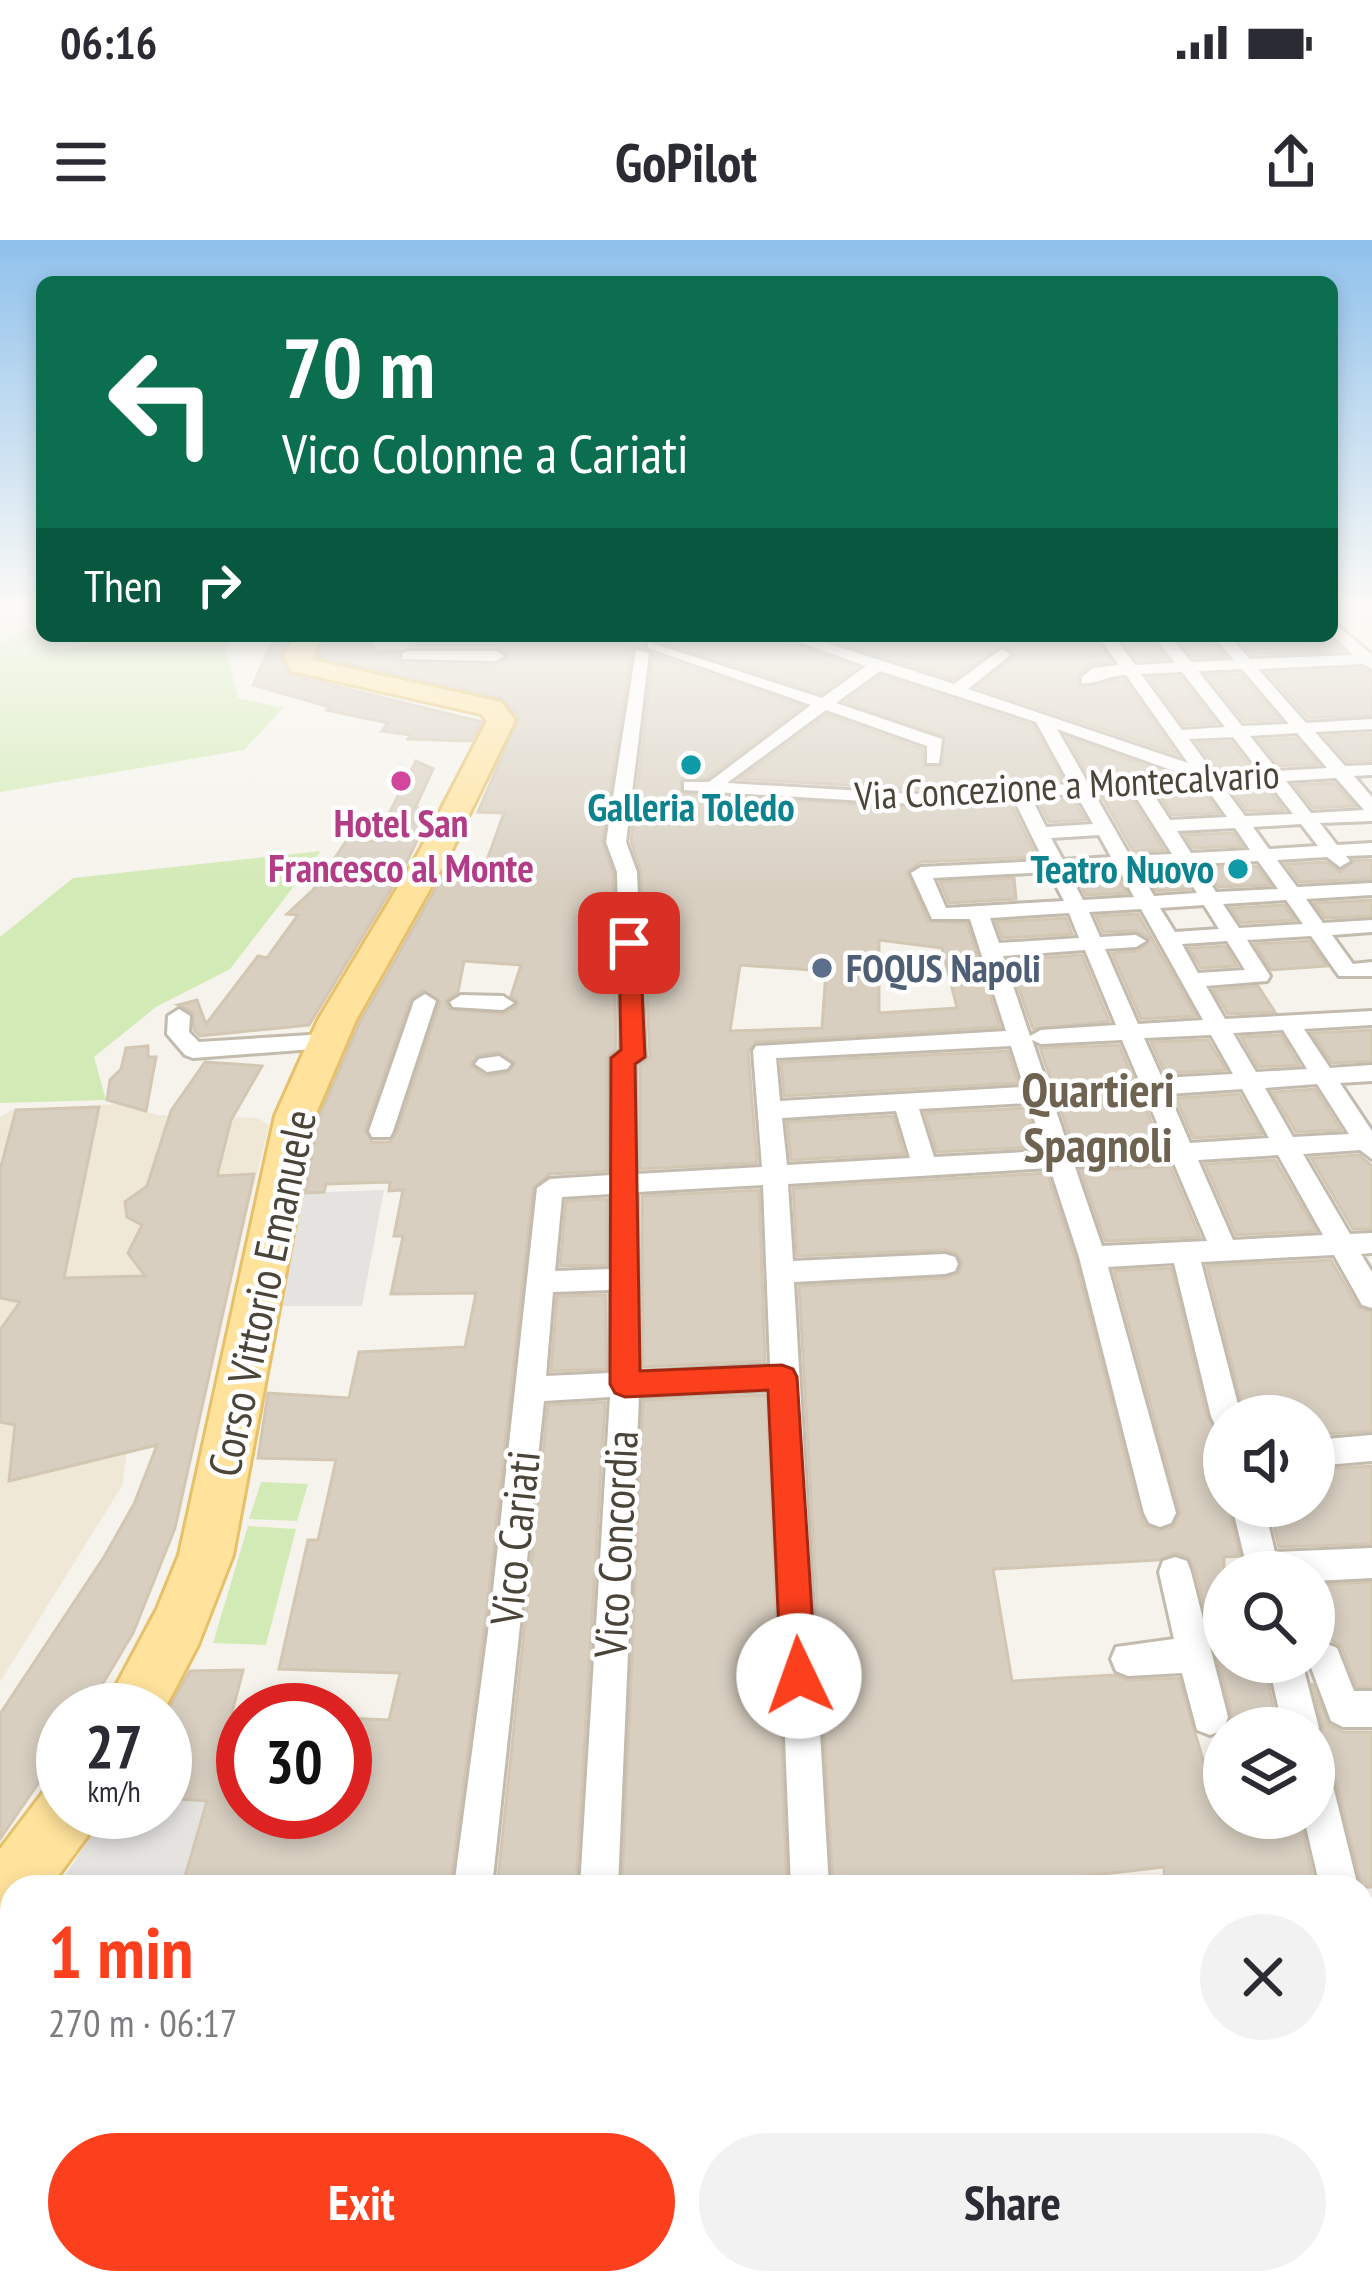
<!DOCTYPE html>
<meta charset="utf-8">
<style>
body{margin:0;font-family:"PT Sans Narrow",sans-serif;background:#f2f2f3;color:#2b2b33;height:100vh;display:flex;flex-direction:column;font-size:45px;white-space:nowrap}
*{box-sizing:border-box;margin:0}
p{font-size:39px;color:#7c7c81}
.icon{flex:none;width:66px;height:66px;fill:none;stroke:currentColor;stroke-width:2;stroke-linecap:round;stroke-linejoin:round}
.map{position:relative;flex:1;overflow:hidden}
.panel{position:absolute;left:0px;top:1635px;width:1374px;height:420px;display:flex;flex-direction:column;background:#fff;border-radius:36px 36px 0 0;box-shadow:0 6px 18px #0003}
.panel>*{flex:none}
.top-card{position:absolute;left:36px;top:36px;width:1302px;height:366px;border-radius:18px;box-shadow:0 6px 18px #0003;background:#0b6e4f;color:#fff;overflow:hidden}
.controls{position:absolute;left:1203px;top:1155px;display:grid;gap:24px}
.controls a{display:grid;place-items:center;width:132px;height:132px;border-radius:50%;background:#fff;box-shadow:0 6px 18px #0003;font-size:60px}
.speed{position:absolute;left:36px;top:1443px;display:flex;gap:24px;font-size:60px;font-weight:700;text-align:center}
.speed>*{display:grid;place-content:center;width:156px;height:156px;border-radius:50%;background:#fff;box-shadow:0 6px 18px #0003;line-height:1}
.speed small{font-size:30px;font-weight:400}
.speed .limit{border:18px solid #d22;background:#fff;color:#111}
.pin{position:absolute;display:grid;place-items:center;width:102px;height:102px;color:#fff;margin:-51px;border-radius:24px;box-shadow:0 6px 18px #0006}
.me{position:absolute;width:132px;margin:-66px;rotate:357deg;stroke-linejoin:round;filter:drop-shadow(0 0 9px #0008)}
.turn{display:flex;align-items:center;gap:42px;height:252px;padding:0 48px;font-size:54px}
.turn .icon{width:156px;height:156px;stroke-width:2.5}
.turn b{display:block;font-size:84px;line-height:102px}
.then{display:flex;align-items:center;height:114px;padding:0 48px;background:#0003;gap:24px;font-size:45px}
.round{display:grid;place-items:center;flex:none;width:126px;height:126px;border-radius:63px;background:#f2f2f3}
.head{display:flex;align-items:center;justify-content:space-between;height:204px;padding:0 48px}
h1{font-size:72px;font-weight:800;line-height:90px;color:#fc3f1d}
.primary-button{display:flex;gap:24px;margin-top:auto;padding:24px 48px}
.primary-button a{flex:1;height:138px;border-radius:72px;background:#fc3f1d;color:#fff;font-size:48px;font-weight:800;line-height:138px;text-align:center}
.primary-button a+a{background:#f2f2f3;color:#2b2b33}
.status{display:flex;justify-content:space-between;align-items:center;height:84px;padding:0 60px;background:#fff;direction:ltr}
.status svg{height:33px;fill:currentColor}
header{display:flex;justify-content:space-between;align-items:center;height:156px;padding:0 48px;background:#fff;font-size:54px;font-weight:800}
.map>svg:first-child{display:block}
.education{fill:#efe8d6}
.green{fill:#d2eab5}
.parking{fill:#e5e3e0}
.building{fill:#d8cfc1;stroke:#d3c7b4;stroke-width:3;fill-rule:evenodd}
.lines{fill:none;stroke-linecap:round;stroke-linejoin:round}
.street-casing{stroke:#c2bbae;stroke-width:6}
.primary-casing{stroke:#e6c16a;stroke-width:6}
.street{fill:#fff;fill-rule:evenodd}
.primary{fill:#ffe39c;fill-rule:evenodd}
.route{fill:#fc3f1d;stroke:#a42913;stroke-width:3}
.culture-dot{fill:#0f9aa8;stroke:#fff;stroke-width:4.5}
.hotel-dot{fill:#d1479c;stroke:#fff;stroke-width:4.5}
.service-dot{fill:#5c6f8a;stroke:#fff;stroke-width:4.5}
.labels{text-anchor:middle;stroke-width:9;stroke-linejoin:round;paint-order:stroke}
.far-street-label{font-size:39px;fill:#4b4439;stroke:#fff}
.far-culture-label{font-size:39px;font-weight:bold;fill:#0d838f;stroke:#fff}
.far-hotel-label{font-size:39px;font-weight:bold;fill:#b23c85;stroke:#fff}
.far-service-label{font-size:39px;font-weight:bold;fill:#4e5e75;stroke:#fff;text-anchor:start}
.street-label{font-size:45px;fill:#4b4439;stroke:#fff}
.neighbourhood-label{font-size:48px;font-weight:bold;fill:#6e6250;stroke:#fff}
</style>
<div class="status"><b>06:16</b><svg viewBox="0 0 49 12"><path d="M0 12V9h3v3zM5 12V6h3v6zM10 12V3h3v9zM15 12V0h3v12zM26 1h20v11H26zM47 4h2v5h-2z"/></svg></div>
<header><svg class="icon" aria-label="menu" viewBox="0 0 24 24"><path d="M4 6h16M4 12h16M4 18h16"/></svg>GoPilot<svg class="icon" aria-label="share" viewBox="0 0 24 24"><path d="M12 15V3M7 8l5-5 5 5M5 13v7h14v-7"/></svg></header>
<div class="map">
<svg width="1372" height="2055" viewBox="0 0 1372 2055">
<rect width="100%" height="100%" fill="#f6f3ec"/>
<!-- education -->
<path class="education" d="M117,864L158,875L258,878L269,885L222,1075L127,1212L122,1246L0,1442V877L12,870Z"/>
<!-- green -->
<g class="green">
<path d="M23,389H42L55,411L90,404L95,396H234L226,410L238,458L283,468L244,510L0,552V403Z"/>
<path d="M321,611L230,729L156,767L94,817L106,860L0,863V697L73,638Z"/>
<path d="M261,1242L308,1244L297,1281L249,1279Z"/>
<path d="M248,1286L296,1289L266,1405L213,1403Z"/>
</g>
<!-- parking -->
<g class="parking">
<path d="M384,950L362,1066H282L302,953Z"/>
<path d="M165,1558L207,1561L182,1647H58L106,1572H165Z"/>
<path d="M105,2043H245L244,2055H102Z"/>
</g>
<!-- building -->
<g class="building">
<path d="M275,396H290L280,417L291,435L482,482L471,501L408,499L411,495L382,491L388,483L327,470L330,467L253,445Z"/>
<path d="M325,396L370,399L375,412L398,411L402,424L496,425L508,417L496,406H417L422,396H778L856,427L821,453L649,398L644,407L632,409L602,601L613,633L616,808L607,817V931L550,934L533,948L487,1368L450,1647H182L207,1561L165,1558V1474L190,1431L243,1430L232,1473H243V1572H345V1478L389,1480L400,1433L279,1429L308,1300H318L336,1220L258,1218L268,1153L349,1158L359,1112L465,1107L476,1053L391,1054L403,996H394L403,950L389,951L390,942L326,944L324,952L305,953L319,877L360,782L446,630L483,631L504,573L478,572L519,477L502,458L318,417ZM464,721L521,725L511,756L518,762L516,767L503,774L449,769L446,761L458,752ZM423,750L440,762L397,892L390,902H372L365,890L410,760ZM498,812L515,823L508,833L484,836L471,825L478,815Z"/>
<path d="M820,396H1094L1111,421L1090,425L1079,434V446L1124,440L1176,514L977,447L1014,416L1004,405L953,439Z"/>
<path d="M1120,396H1150L1166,419L1137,420Z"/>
<path d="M1176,396H1209L1224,416L1193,417Z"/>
<path d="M1235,396H1328L1343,411L1252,414Z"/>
<path d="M653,415L802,466L707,538L681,539V553L913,568L1010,563L1037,617L921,622L907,632L928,681L967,683L1000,787L756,802L748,811L757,923L640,929V826L650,817L641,632L631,601ZM879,700L942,708L957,768L879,773ZM740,725L826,731L822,788L730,791Z"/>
<path d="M1362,429L1372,433V475L1308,478L1268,433Z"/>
<path d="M1240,434L1280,480L1244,481L1207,435Z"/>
<path d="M881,436L1033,486L1063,540L913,549L740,539L827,475L922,509L924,526H942L943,495L846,462Z"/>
<path d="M1180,437L1216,483L1184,485L1150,438Z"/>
<path d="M1372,494V521H1347L1325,496Z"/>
<path d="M1067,497L1166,533L1090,538Z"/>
<path d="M1295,498L1318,524L1280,526L1259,500Z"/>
<path d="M1231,502L1251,528L1217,530L1198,503Z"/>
<path d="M416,521L433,529L415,568L432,569L404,628L309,785L200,796L194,790L192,772L178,765L197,760L206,784L258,716L267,718L298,675L287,674L313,650L347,600L375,601Z"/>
<path d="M1334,543L1355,566L1313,568L1295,545Z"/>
<path d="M1266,547L1284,570L1247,571L1231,549Z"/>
<path d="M1203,551L1219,573L1172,575L1158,553Z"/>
<path d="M1130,556L1164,610L1133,611L1102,557Z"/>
<path d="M1073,559L1086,580L1049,582L1038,561Z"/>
<path d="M1233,593L1242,606L1193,608L1185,595Z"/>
<path d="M1354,620H1372V639L1299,642L1286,624L1326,622L1340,632Z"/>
<path d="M1256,626L1270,645L1218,647L1206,628Z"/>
<path d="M1177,630L1189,649L1156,651L1145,631Z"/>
<path d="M1115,633L1127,653L1086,655L1075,635Z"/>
<path d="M1014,638L1016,659L949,663L940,642Z"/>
<path d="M1372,660V676L1325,678L1314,663Z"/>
<path d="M1284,665L1295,680L1241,683L1231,668Z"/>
<path d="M1138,674L1196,776L1141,779L1112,713L1138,711L1150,699L1136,691L1103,692L1096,676Z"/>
<path d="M1066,678L1072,694L1002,698L996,682Z"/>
<path d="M1309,701L1327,726L1271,730L1255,704Z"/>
<path d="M1225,706L1237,726L1201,728L1189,708Z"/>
<path d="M1082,715L1109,781L1033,789L1009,720Z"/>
<path d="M1258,746L1275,772L1228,774L1213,750Z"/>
<path d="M1372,790V821L1332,823L1312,793Z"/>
<path d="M1281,795L1299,825L1258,827L1241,797Z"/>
<path d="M1208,800L1226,830L1165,833L1151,802Z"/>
<path d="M1119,805L1159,900L1072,904L1040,808Z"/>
<path d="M148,806V817H156L146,871L107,860L110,840L121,829L126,808Z"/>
<path d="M1008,811L1018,843L784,856L781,822Z"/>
<path d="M205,822L262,826L231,880L217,936L254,934L175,1288L133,1393L87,1470H63V1507L0,1599V1474L104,1317L134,1264L157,1205L9,1241L15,1185L0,1182V1090L20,1062L0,1058V930L16,870L99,867L64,1038L145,1036L128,1013L142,985L127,977L125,962L147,946L171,871Z"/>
<path d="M1315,849L1341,890L1296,892L1272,852Z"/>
<path d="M1239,854L1262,894L1193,898L1176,858Z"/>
<path d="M1026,868L1038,907L937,912L925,873Z"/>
<path d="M893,876L904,914L791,920L787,882Z"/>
<path d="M1359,915L1372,926V989H1353L1311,918Z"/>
<path d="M1275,920L1316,991L1236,995L1205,924Z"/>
<path d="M1170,926L1200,997L1105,1001L1081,931Z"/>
<path d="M1047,933L1075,1018L1140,1274L1145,1285L1158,1291L1173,1287L1180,1272L1114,1031L1171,1028L1207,1177L1218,1191L1224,1216V1266H1228L1240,1316L1224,1317V1425L1264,1424L1278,1488H1229L1232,1476L1195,1330L1188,1317L1176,1313L1158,1320L993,1329L1012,1441L1114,1435L1128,1440L1179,1438L1220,1578H1300L1315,1647H1165L1164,1627L989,1647H833L799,1046L945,1038L959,1033L962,1022L956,1013L945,1010L797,1016L793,948Z"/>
<path d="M759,950L765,1121L643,1127L642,956Z"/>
<path d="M607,959V1025L560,1026L566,961Z"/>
<path d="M1331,1020L1358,1067L1372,1072V1191L1314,1195V1176H1245L1207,1026Z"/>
<path d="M606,1055V1129L551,1131L557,1056Z"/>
<path d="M767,1155L787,1647H622L643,1160Z"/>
<path d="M605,1162L576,1647H497L548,1165Z"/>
<path d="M1372,1226V1304L1279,1307L1269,1266H1314V1230Z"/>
<path d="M1372,1342V1447H1357L1341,1406L1331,1400L1314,1345Z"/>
<path d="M1312,1443L1329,1485L1343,1492H1372V1647H1362L1336,1541L1320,1498L1323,1487Z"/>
</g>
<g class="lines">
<defs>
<g id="street">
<path d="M1332,381L1372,415V429L1363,424L1258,429L1306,483L1372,479V489L1315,492L1345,526L1372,525V535L1354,536L1372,557V581L1320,583L1337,605L1372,603V615L1346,616L1350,621L1340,627L1327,617L1277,620L1297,647L1372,643V655L1306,659L1323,683L1372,680V692L1332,695L1353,724L1372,722V736H1339L1311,696L1247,700L1270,736L1267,741L1206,746L1225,779L1372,771V785L1304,789L1330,828L1372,825V841L1340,843L1372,891V919L1360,910L1303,914L1350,994L1372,993V1013L1361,1014L1372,1032V1068L1362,1065L1334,1015L1201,1022L1241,1176H1224V1188L1215,1185L1211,1176L1174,1023L1108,1027L1176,1273L1171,1283L1160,1287L1149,1283L1144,1273L1079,1017L1050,928L788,944L793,1021L945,1014L955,1017L958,1024L955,1031L945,1034L794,1042L829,1647H791L771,1150L639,1156L618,1647H580L610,1157L544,1161L492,1647H454L491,1369L537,948L550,939L611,935V817L621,810L617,632L606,602L636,410L649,413L626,602L637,632L645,817L635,824L636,934L762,927L753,811L756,806L1006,791L970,679H932L911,633L921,627L1044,621L1013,558L913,564L684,550V542H709L811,465L648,408V402L822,458L866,426L782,396H805L954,444L1002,409L1010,414L1008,417L968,449L1188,523L1126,435C1111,435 1093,445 1082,443V437L1093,428L1119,425L1098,396H1114L1135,425L1175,423L1154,396H1170L1191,422L1234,420L1213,396H1229L1250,419L1353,415L1332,394ZM1242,429L1289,484L1242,486L1198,431ZM880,431L1036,482L1070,544L913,554L727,543L826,470L927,506V523H939L942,499L836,463ZM1182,432L1225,487L1182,490L1141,434ZM1057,489L1188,536L1088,543ZM1297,493L1327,528L1278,531L1250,496ZM1233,497L1260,532L1215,535L1189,499ZM1336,538L1364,570L1311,573L1286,541ZM1268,542L1293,574L1245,576L1222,545ZM1205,546L1227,577L1170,580L1150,549ZM1132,551L1172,614L1130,616L1094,553ZM1076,554L1093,584L1046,587L1031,557ZM1301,584L1318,606L1269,609L1253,587ZM1235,588L1250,610L1191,613L1177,591ZM1099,595L1111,617L1063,620L1051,598ZM1258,621L1278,649L1216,652L1198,624ZM1179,625L1197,653L1154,656L1137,627ZM1118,628L1134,657L1083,660L1068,631ZM1049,632L1064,661L946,668L933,638ZM1286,660L1303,684L1239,688L1223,664ZM1204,665L1219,689L1175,692L1160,668ZM1141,669L1203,780L1138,784L1105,709L1136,707L1146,701L1136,695L1100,697L1089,672ZM1069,673L1079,698L999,703L990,678ZM1227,701L1245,730L1198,733L1182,704ZM1085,710L1116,785L1041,790L1030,796L1003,716ZM1283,790L1307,829L1256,832L1233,793ZM1211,795L1233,834L1162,838L1144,798ZM1032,800L1041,804L1122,800L1166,904L1069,909ZM1011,806L1024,847L780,861L776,818ZM1317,844L1349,894L1293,897L1265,848ZM1242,849L1269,898L1190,903L1169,854ZM1029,863L1044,911L934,917L919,869ZM896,871L910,918L787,925L782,878ZM1278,915L1323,995L1233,1000L1198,920ZM1173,921L1207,1001L1102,1006L1075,927ZM763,945L770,1125L639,1132L637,952ZM611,954V1029L555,1031L562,957ZM611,1050L610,1133L546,1136L553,1052Z"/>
<path d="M408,411H496L504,416L496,421L402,419V413Z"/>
<path d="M425,754L436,761L393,891L390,897H372L369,891L414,761Z"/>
<path d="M461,755L503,756L514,763L503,770L453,767L450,762Z"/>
<path d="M179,769L190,776L189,792L199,802L326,794L337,801L326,808L193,818L185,815L167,794L168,776Z"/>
<path d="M499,816L511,824L507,829L487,832L475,824L479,819Z"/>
<path d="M1372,1195V1221L1314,1226V1200Z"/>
<path d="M1232,1266H1264L1275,1312L1372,1308V1338L1314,1341V1332H1248Z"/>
<path d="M1175,1317L1187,1321L1191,1332L1228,1477L1223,1490L1210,1495L1197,1490L1182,1433L1128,1436L1116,1431L1111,1419L1116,1407L1174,1399L1159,1332L1163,1321Z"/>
<path d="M1325,1403L1337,1408L1354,1451H1372V1487H1343L1331,1481L1309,1422H1314V1408Z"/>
<path d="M1268,1422H1302L1319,1488L1314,1500V1488H1283Z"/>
<path d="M1314,1524L1327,1529L1332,1542L1358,1647H1320L1304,1578H1314Z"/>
<path d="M1362,1723L1372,1727V1806L1362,1801Z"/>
<path d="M298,2043H356L351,2055H293Z"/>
<path d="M373,2043H429L424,2055H368Z"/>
<path d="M556,2043H602L601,2055H555Z"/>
<path d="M808,2043H854L855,2055H809Z"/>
<path d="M1031,2043H1150L1155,2055H1036Z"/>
</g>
<g id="primary">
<path d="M295,396H321L312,420L501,462L515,480L451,612L356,780L315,876L233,1315L198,1405L164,1470H103L157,1369L179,1315L275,876L318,780L419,612L487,481L481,474L292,431L284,415Z"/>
<path d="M63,1543V1572H98L89,1594L50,1647H12V1688L0,1693V1609L45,1550Z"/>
</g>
</defs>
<!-- street casing -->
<use href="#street" class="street-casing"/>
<!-- primary casing -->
<use href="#primary" class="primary-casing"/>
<!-- street -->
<use href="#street" class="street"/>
<!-- primary -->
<use href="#primary" class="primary"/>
</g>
<!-- sky -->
<linearGradient id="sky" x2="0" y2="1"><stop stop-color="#8fc1ec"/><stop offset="0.56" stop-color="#fbfaf6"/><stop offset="1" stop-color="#fbfaf6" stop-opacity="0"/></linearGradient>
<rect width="1372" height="651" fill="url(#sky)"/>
<!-- route -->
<path class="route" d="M629,697L640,703L645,817L635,824L640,1131L782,1125L793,1129L797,1137L816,1436L811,1449L799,1454L786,1449L781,1436L768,1150L625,1157L615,1153L610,1144L611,818L621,810L619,703Z"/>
<!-- markers -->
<g class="culture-dot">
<circle cx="691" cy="525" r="12"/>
<circle cx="1238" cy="629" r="12"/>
</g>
<circle class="hotel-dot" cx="401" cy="541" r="12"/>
<circle class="service-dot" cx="822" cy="728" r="12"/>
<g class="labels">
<!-- far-street labels -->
<g class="far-street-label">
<text transform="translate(1067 545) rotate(-3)" y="14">Via Concezione a Montecalvario</text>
</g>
<!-- far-culture labels -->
<g class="far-culture-label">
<text x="691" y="581">Galleria Toledo</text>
<text x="1214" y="643" text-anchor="end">Teatro Nuovo</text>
</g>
<!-- far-hotel labels -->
<g class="far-hotel-label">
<text x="401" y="597">Hotel San<tspan x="401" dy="45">Francesco al Monte</tspan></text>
</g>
<!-- far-service labels -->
<g class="far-service-label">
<text x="846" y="742">FOQUS Napoli</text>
</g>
<!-- street labels -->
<g class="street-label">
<text transform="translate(262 1053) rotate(-78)" y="16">Corso Vittorio Emanuele</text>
<text transform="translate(515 1298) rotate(-84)" y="16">Vico Cariati</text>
<text transform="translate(616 1304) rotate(-87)" y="16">Vico Concordia</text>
</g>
<!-- neighbourhood labels -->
<g class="neighbourhood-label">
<text x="1098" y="867">Quartieri<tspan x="1098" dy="55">Spagnoli</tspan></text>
</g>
</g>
</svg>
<div class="controls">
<a><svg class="icon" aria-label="sound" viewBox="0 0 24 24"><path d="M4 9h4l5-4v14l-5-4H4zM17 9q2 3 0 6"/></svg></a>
<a><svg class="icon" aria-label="search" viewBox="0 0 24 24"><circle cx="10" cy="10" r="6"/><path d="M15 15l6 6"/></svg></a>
<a><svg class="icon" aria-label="layers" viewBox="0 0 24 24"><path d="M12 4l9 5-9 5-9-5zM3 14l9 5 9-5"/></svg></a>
</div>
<div class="speed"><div>27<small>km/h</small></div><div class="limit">30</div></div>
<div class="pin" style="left:629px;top:703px;background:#d93025"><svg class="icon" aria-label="arrive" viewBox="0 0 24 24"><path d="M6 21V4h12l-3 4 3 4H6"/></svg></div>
<svg class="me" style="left:799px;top:1436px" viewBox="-20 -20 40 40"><circle r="19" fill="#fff"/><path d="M0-13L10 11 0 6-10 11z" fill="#fc3f1d"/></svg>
<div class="top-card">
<div class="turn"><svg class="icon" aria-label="left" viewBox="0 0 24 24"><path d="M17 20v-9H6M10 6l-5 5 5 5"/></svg><div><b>70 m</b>Vico Colonne a Cariati</div></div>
<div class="then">Then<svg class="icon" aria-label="right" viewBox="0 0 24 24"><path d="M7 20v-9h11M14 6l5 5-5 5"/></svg></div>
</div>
<section class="panel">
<div class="head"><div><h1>1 min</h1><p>270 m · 06:17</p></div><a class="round"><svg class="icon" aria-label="close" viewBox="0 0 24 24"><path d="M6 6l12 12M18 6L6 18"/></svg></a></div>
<div class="primary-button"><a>Exit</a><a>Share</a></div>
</section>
</div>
